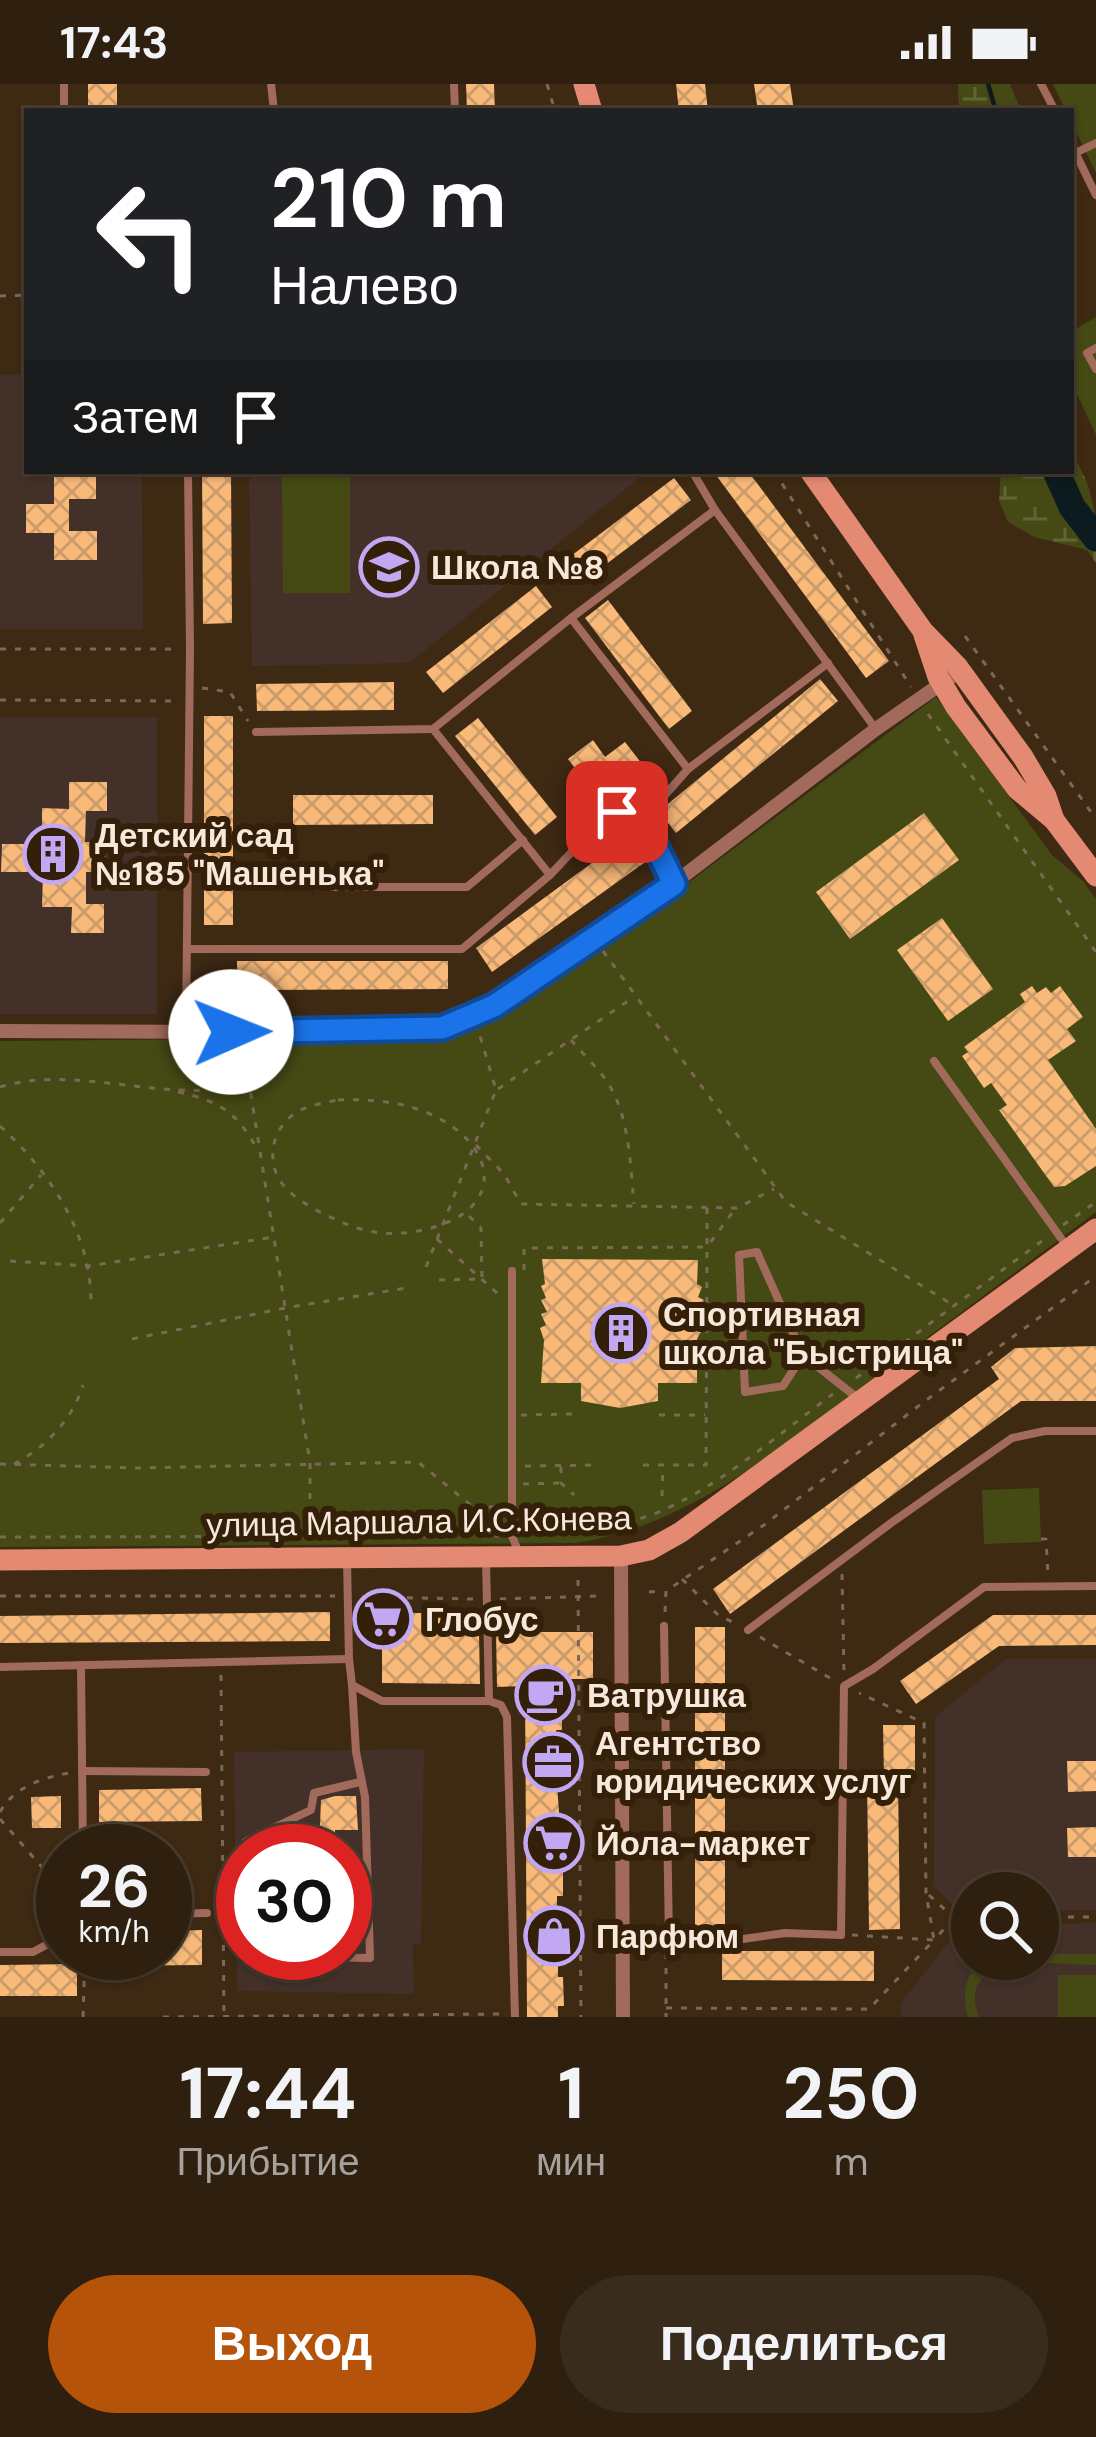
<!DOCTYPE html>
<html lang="ru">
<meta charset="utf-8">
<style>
body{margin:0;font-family:"DM Sans",sans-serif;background:#3a2c1c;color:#f1f3f6;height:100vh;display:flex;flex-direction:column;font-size:45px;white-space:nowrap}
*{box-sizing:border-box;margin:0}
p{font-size:39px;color:#a7a29e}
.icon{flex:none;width:66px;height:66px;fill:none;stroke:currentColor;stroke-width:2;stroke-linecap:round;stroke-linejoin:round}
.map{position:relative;height:1933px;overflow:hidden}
.panel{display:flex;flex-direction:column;background:#2e1f0e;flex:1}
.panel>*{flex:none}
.banner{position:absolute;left:24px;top:24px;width:1050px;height:366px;border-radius:0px;box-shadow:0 3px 9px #0004,0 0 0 3px #493d2e;background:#202124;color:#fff;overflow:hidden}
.buttons{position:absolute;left:951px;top:1788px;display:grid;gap:24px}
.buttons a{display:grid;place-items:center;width:108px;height:108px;border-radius:50%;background:#2e1f0e;box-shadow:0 3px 9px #0004,0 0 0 3px #493d2e;font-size:60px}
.speed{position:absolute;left:36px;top:1740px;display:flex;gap:24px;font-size:60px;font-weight:700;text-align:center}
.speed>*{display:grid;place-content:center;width:156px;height:156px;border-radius:50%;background:#2e1f0e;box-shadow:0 3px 9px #0004,0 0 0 3px #493d2e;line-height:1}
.speed small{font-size:30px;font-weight:400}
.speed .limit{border:18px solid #d22;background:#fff;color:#111}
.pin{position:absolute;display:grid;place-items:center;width:102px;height:102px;color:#fff;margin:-51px;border-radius:24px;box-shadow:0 6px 18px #0006}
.me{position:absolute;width:132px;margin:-66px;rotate:89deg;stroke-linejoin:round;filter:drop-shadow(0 0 9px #0008)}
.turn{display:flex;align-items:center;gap:42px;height:252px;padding:0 48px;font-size:54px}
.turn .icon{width:156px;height:156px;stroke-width:2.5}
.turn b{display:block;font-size:84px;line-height:102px}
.then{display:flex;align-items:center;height:114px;padding:0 48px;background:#0003;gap:24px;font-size:45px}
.eta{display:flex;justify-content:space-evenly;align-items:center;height:204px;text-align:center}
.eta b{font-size:72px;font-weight:700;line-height:84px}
.cta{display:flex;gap:24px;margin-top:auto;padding:24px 48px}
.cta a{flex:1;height:138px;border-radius:72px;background:#b45309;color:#fff;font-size:48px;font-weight:700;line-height:138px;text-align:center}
.cta a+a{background:#3a2c1c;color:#f1f3f6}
.status{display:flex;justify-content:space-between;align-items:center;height:84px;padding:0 60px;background:#2e1f0e;direction:ltr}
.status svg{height:33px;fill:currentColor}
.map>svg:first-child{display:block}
.education{fill:#433129;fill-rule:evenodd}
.green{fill:#454a14}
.wetland{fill:url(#wetland-marsh)}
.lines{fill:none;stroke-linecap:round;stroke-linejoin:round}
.stream{stroke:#0c1b1f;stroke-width:4.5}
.river{stroke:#0c1b1f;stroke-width:27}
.building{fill:url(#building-cross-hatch)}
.path{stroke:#7b6956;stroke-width:3;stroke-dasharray:6 9;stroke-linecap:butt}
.service{stroke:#a26a5b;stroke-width:8}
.minor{stroke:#a26a5b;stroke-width:14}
.secondary{stroke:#e48a73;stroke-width:21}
.route-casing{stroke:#114b97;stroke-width:30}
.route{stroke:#1a73e8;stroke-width:21}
.labels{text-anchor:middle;stroke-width:12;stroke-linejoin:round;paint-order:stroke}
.poi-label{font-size:33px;font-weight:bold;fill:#f6e8db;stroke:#341f09;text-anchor:start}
.street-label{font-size:33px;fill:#f6e8db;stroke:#341f09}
</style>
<div class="status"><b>17:43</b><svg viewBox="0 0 49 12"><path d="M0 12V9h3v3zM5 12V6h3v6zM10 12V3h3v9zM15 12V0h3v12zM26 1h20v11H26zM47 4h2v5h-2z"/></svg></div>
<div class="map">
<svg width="1096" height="1933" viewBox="0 0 1096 1933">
<defs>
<pattern id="wetland-marsh" width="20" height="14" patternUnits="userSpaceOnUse" patternTransform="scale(3)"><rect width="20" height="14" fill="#454a14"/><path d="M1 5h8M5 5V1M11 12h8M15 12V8" fill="none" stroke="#606436"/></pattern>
<pattern id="building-cross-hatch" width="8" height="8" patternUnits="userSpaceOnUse" patternTransform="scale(3)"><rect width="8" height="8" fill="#f9b979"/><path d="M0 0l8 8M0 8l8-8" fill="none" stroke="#cd9c6b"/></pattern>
</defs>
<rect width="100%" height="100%" fill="#3e2913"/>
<!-- education -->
<g class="education">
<path d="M27,290V387H142L143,545H0V291Z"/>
<path d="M249,387H648L409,579L252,582Z"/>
<rect x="0" y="633" width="157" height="297"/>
<path d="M1006,1575H1096V1826L1038,1827V1809H972V1829H961L934,1802L935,1633Z"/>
<path d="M424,1665L421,1859L413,1861L414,1910L237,1907L234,1668ZM243,1767H345V1869H243Z"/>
<path d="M1096,1839V1933H901L900,1920L962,1841H972V1875H1038V1840Z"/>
</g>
<!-- green -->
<g class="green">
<path d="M1053,0H1096V89L1071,37V27H1066Z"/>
<path d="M1096,233V351L1071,297V248Z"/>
<path d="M282,387H350V509H283Z"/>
<path d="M936,613L1052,771L1083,797L1096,815V1128C1023,1183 949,1237 876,1292C784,1360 693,1441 576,1459L0,1463V957L442,953L492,930L676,808Z"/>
<path d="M1039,1404L1041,1458L984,1460L982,1406Z"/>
<path d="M1038,1870H1096V1881C1058,1881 953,1865 979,1933H968C961,1914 965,1882 989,1875C1003,1871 1024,1875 1038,1875Z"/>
<rect x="1058" y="1891" width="38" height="42"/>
</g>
<!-- wetland -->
<g class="wetland">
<path d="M958,0H1010L1021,27H959Z"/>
<path d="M1071,369C1096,405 1096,435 1096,479L1087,466L1034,453L1008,438L999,416L1001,387H1071Z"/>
</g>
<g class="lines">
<!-- stream -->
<path class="stream" d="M988,0L996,27"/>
<!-- river -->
<path class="river" d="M1056,387L1072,423L1096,454"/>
</g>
<!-- building -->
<g class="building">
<rect x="88" y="0" width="29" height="27"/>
<path d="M466,0H494L495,27H467Z"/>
<path d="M676,0H705L708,27H679Z"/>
<path d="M754,0H790L794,27H758Z"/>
<path d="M54,387H96V415H69V447H97V476H54V449H26V420H54Z"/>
<path d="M202,387H231L232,539L203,540Z"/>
<path d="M713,387H748L889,577L866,594Z"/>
<path d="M674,394L691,416L580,500L563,478Z"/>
<path d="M536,502L552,523L443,609L426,588Z"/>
<path d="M608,516L692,627L669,645L585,534Z"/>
<path d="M820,595L838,617L676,749L660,729L669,719Z"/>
<path d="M394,598V626L257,627L256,600Z"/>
<rect x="204" y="632" width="29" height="209"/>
<path d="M478,634L557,733L535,751L455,652Z"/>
<path d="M593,656L605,673L625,658L646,685L619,705L609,692L591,705L568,675Z"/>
<path d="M69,698H107V727H86L85,758H105V788H86V820H104V849H71L72,823H42L43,788H1L2,760H42V724L69,725Z"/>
<path d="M293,711H433V740L293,741Z"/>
<path d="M924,729L959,776L850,855L816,808Z"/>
<path d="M621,738L648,776L492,888L476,864L600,773L591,760Z"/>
<path d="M942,834L993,905L948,937L897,866Z"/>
<path d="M237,877H448V905L237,906Z"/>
<path d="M1032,902L1037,909L1046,903L1051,909L1060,902L1083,933L1067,945L1076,957L1048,976L1096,1045V1082L1065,1102L1054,1103L999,1026L1007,1021L991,999L984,1004L962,972L968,968L964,963L1025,918L1020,910Z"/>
<path d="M542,1175L698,1176L697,1200L702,1203L698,1213L704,1216L699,1227L704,1230L698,1241L703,1244L697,1255V1299H658V1317L620,1324L581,1317V1299H541L544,1256L540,1244L546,1241L541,1230L547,1228L541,1216L546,1214L541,1202L545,1200Z"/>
<path d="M1096,1262V1317H1021L730,1530L713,1505L999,1295L991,1283L1015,1264Z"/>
<path d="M330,1528V1557L0,1559V1532Z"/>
<path d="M375,1529H459V1550H479L480,1600L382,1599V1559H375Z"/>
<path d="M993,1531H1096V1561L999,1562L916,1620L900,1597Z"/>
<rect x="695" y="1543" width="30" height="301"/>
<path d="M496,1548H593V1595H561L562,1646H556V1673H562L563,1700H557L561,1756H557V1783H563V1812H557V1839H563V1867H558V1893H563L564,1922H558V1933H527L525,1602L497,1603Z"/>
<path d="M883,1641H915V1696H898L900,1845L869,1846L867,1693H884Z"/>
<path d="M1067,1677H1096V1707L1068,1708Z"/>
<path d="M201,1704L202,1737L99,1738V1706Z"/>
<path d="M61,1712V1744H32L31,1713Z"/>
<path d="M335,1712H356L358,1746H335V1767H293V1744L320,1741L321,1716Z"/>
<path d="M1096,1743V1773H1068L1067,1744Z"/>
<path d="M202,1846V1881L101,1882V1869H165V1847Z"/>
<path d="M722,1867H874V1897L722,1896Z"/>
<path d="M77,1880V1912H0V1881Z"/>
</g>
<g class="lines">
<!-- path -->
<g class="path">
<path d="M547,0L555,27"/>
<path d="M0,212L27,211"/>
<path d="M774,387L911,603"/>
<path d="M965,552L1096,735"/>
<path d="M0,565H176"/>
<path d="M202,604L230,608L248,637"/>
<path d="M0,616L178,617"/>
<path d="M928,630L1096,868"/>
<path d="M603,867L786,1118L953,1221"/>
<path d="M571,956C583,970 598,984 608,999C630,1034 630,1080 634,1120"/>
<path d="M0,1003C51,987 111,1001 163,1005C192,1008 222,1005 250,1005L310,1379V1450"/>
<path d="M498,1005L634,913"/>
<path d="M178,1008C220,1017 238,1029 258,1067"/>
<path d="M338,1016C369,1015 399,1017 428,1029C497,1059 509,1125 427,1145C399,1152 373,1151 346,1140C325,1131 299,1119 284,1102C265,1080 271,1046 294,1030C307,1021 323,1019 338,1016Z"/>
<path d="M0,1042C49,1087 91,1149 91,1218"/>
<path d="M476,1061L504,1090L521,1120L737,1124L774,1105"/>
<path d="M707,1124V1163L735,1125"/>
<path d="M0,1139L41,1091"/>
<path d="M1063,1141L1096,1118"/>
<path d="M437,1155L498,1210"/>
<path d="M10,1177L89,1182L274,1153"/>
<path d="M426,1183L496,1006L478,945"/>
<path d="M524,1186V1164L707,1163L706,1381H634"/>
<path d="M439,1196L482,1195L481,1144L468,1131"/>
<path d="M132,1255L285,1224L406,1204"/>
<path d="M856,1294L1046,1154"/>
<path d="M521,1331L572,1330"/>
<path d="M659,1331H705"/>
<path d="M0,1380L137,1384L418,1378L473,1423L493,1450"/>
<path d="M14,1380C45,1364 73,1335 83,1301"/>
<path d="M525,1382L598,1381"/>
<path d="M561,1383V1399L574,1411"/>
<path d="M523,1400L561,1399"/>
<path d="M662,1412L663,1383"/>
<path d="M474,1423H501"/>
<path d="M522,1451C576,1450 630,1444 678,1419C733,1391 784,1346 833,1310"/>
<path d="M0,1453L500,1452"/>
<path d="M1041,1455H1046L1048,1491"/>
<path d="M842,1490L844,1589"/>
<path d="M682,1495L717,1530L736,1540"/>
<path d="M578,1496L581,1933"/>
<path d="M649,1508L664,1507"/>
<path d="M0,1512H335"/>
<path d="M362,1513L473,1515"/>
<path d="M500,1515L600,1512"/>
<path d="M665,1528L666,1507L764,1441L925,1317L1096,1192"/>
<path d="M760,1553L835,1597"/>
<path d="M221,1591L224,1932"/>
<path d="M0,1728C14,1703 42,1694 69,1689"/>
<path d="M0,1735L54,1797L63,1802"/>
<path d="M929,1811L953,1833"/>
<path d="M1038,1833H1096"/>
<path d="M852,1851L934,1856L954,1834H972"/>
<path d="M666,1869V1933"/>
<path d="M666,1924L869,1925L934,1856L926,1809L924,1639L859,1609"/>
<path d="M83,1933L85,1869"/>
<path d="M163,1933L501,1930"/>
</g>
<!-- service -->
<g class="service">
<path d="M64,0V27"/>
<path d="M271,0L274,27"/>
<path d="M454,0L455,27"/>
<path d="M1041,0L1055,27"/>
<path d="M1071,60L1096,111"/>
<path d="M1075,69L1096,59"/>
<path d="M1096,264L1087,269L1096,285"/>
<path d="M692,387L715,426L875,644"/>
<path d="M571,534L688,685"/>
<path d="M433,645L550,791"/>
<path d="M256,648L433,645L571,534L715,426"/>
<path d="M643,736L673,799"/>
<path d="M315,803H467L523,756"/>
<path d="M188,865H462L550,791L583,756L617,728L643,736L688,685L828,579"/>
<path d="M186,948L190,565L188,387"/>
<path d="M934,977L1068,1164"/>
<path d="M512,1187V1452L518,1467"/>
<path d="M803,1271L783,1302L745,1308L739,1171L757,1168L803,1271L860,1316"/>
<path d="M486,1475L489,1617"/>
<path d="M347,1476L349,1575L352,1601L382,1617H489L501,1621L507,1633L515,1933"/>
<path d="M664,1542L669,1857"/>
<path d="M748,1546L891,1439L1012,1354L1045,1347H1096"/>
<path d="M81,1581L83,1767"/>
<path d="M0,1583L349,1575"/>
<path d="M82,1687L206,1688"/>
<path d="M246,1757L311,1726L314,1709L360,1698"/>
<path d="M165,1830L207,1829"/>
<path d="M624,1863L669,1857L722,1858L785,1849L841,1851L844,1602L873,1585L984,1503L1096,1502"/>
<path d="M0,1868H33L63,1852"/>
<path d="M311,1869V1873L370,1874L365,1713L356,1668L352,1601"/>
</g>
<!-- minor -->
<g class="minor">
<path d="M0,947L231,948L442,943L494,922L673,800L876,645L961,586"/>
<path d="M621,1472L623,1933"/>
</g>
<!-- secondary -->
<g class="secondary">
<path d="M584,0L592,27"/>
<path d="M810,387L923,547L957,582L1023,673L1046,712L1054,736"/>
<path d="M924,551L938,593L956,623L1017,705L1054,736L1096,792"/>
<path d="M0,1476L621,1472L649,1466L681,1448L1096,1145"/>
</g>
</g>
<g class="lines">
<defs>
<path id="route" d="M231,948L442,944L494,922L674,800L643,736L617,728"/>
</defs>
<!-- route casing -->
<use href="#route" class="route-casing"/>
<!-- route -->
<use href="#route" class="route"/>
</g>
<!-- icons -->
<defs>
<symbol id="school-ring" viewBox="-11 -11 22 22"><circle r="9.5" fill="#341f09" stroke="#c2a7f2" stroke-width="1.5"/><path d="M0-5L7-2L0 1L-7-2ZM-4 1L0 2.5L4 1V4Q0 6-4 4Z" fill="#c2a7f2"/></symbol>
<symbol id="building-ring" viewBox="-11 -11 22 22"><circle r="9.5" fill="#341f09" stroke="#c2a7f2" stroke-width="1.5"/><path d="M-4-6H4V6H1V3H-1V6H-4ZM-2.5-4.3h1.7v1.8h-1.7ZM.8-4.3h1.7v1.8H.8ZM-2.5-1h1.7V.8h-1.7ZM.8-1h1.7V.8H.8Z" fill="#c2a7f2"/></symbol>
<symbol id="supermarket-ring" viewBox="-11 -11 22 22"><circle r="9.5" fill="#341f09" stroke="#c2a7f2" stroke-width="1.5"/><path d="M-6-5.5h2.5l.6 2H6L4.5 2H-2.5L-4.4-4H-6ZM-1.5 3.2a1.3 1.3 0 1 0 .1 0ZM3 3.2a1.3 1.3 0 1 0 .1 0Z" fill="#c2a7f2"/></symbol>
<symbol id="cafe-ring" viewBox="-11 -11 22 22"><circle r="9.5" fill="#341f09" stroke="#c2a7f2" stroke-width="1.5"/><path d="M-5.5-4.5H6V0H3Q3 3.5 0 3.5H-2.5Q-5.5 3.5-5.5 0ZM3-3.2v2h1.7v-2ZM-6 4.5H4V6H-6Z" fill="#c2a7f2"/></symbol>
<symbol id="office-ring" viewBox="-11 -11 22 22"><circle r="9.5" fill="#341f09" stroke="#c2a7f2" stroke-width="1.5"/><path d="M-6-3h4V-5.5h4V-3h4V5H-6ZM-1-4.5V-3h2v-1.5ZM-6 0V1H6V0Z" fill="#c2a7f2"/></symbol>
<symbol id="shop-ring" viewBox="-11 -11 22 22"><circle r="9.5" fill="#341f09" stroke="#c2a7f2" stroke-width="1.5"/><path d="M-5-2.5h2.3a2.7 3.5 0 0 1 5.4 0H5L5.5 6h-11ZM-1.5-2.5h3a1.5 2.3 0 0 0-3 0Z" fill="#c2a7f2"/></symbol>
</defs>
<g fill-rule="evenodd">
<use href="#school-ring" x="356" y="450" width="66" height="66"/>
<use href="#building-ring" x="20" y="737" width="66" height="66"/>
<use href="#building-ring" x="588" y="1216" width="66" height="66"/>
<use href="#supermarket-ring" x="350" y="1502" width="66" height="66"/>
<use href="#cafe-ring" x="512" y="1578" width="66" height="66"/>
<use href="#office-ring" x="520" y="1645" width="66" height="66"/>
<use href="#supermarket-ring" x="521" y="1726" width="66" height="66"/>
<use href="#shop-ring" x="521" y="1819" width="66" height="66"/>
</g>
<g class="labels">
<!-- poi labels -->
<g class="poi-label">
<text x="431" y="495">Школа №8</text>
<text x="95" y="763">Детский сад<tspan x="95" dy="38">№185 "Машенька"</tspan></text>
<text x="663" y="1242">Спортивная<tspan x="663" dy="38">школа "Быстрица"</tspan></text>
<text x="425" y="1547">Глобус</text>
<text x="587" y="1623">Ватрушка</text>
<text x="595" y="1671">Агентство<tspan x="595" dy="38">юридических услуг</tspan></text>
<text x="596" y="1771">Йола-маркет</text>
<text x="596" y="1864">Парфюм</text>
</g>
<!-- street labels -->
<g class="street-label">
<text transform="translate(419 1437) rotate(-1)" y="12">улица Маршала И.С.Конева</text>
</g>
</g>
</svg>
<div class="buttons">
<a><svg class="icon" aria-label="search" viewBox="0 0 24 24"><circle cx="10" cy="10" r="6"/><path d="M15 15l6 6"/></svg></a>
</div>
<div class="speed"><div>26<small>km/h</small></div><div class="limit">30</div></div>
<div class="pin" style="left:617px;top:728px;background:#d93025"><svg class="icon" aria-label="arrive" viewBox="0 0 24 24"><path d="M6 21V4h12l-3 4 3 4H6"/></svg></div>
<svg class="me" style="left:231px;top:948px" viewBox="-20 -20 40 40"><circle r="19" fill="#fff"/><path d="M0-13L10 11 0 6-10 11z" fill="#1a73e8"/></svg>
<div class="banner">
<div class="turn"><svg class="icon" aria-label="left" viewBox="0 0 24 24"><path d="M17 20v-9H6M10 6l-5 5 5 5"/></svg><div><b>210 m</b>Налево</div></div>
<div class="then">Затем<svg class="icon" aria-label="arrive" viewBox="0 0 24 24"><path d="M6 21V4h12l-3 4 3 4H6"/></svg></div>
</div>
</div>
<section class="panel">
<div class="eta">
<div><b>17:44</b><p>Прибытие</p></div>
<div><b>1</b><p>мин</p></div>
<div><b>250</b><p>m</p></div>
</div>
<div class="cta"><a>Выход</a><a>Поделиться</a></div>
</section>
